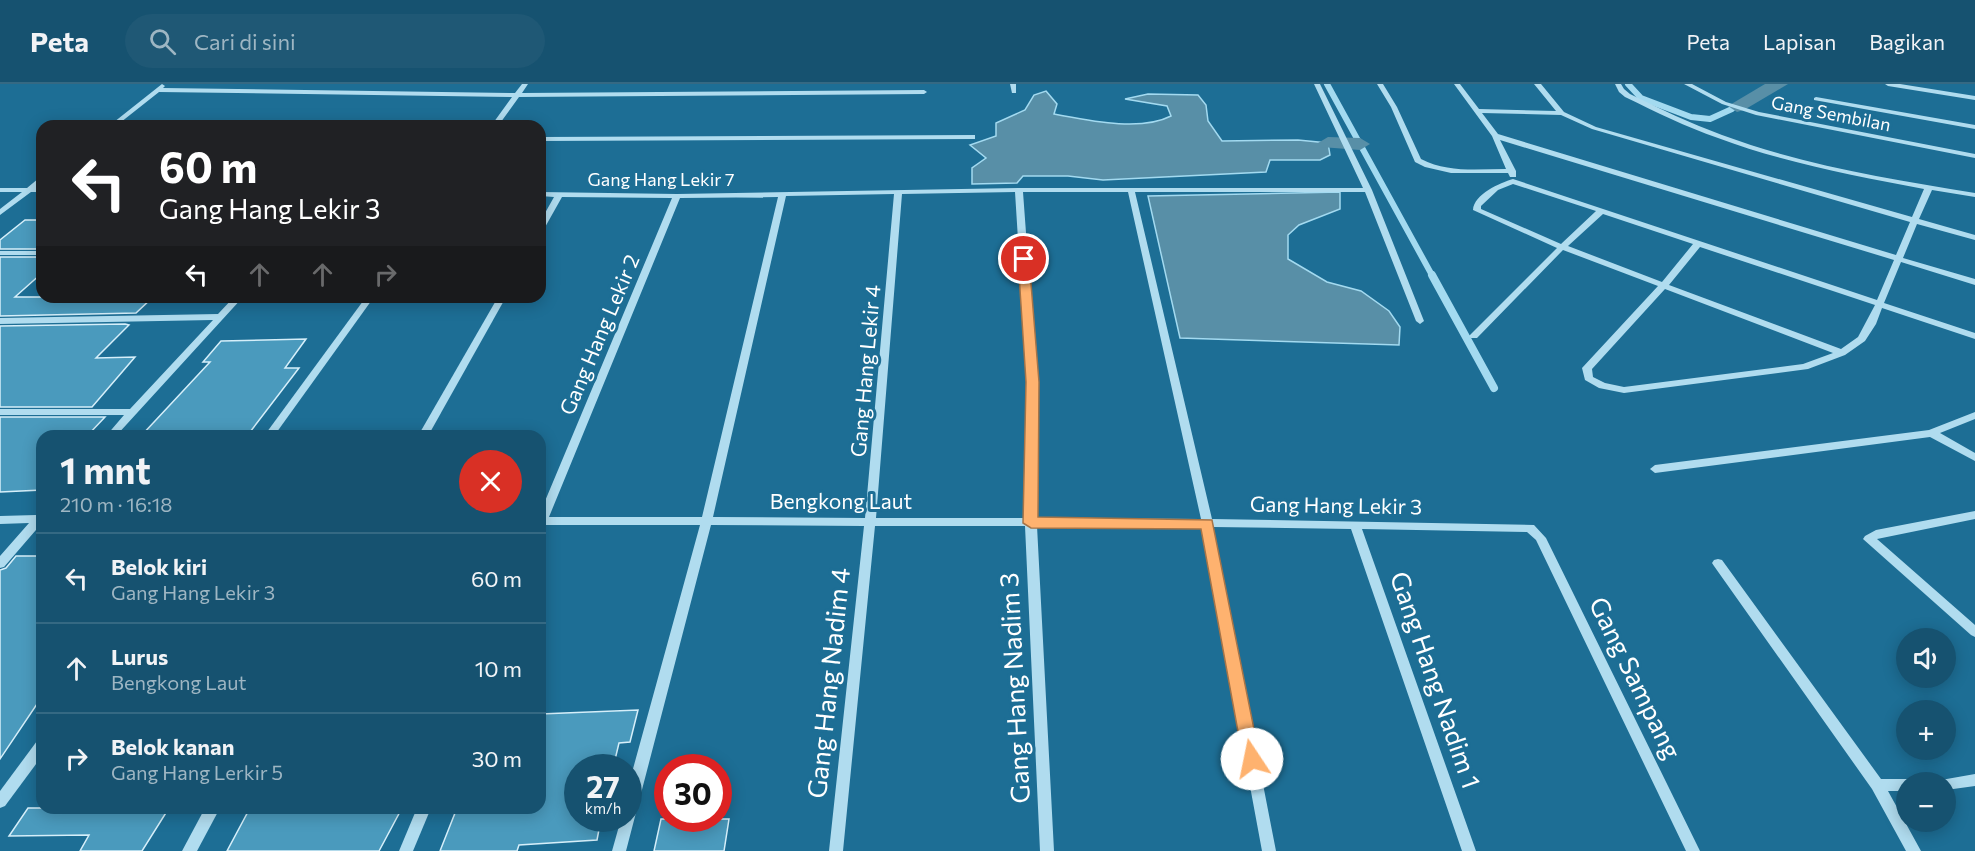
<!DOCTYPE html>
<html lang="id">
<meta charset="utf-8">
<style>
body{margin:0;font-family:Commissioner,sans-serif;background:#1f5875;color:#f1f3f6;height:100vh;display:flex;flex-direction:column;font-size:22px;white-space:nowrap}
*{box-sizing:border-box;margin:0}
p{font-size:20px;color:#9eb6c3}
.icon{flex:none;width:33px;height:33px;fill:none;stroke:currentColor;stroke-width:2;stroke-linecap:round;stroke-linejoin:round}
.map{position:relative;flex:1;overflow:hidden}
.sheet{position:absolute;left:36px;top:346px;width:510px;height:384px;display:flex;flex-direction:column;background:#165270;border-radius:18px;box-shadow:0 3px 15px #0003}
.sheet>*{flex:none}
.hud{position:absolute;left:36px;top:36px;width:510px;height:183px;border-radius:18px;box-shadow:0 3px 15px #0003;background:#202124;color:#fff;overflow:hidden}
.tools{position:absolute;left:1896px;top:544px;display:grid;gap:12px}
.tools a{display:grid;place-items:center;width:60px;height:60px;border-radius:50%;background:#165270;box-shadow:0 3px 15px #0003;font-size:30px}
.speed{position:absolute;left:564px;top:670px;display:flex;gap:12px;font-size:30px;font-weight:700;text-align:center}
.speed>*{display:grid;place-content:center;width:78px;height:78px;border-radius:50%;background:#165270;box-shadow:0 3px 15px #0003;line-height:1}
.speed small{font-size:15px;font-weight:400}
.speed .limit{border:9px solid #d22;background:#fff;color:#111}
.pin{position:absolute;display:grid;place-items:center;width:51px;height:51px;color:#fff;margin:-26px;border:3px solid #fff;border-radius:50%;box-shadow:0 2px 6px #0007}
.me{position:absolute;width:66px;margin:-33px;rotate:349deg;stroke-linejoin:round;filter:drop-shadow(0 0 4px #0008)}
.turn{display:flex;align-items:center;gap:21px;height:126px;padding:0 24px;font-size:27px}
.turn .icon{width:78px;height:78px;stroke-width:2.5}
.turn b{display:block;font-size:42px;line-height:51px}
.lanes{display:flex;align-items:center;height:57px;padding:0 24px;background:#0003;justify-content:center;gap:30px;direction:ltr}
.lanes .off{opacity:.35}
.round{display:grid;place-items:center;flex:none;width:63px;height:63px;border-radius:32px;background:#1f5875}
.head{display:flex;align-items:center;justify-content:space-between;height:102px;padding:0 24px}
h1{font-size:36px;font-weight:700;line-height:45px}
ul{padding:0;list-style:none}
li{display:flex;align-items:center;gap:18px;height:90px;padding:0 24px;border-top:2px solid #356983}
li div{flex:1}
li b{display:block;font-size:22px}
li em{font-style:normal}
header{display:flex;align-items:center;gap:36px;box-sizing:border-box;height:84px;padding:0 30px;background:#165270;border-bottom:2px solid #356983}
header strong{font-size:28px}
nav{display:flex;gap:33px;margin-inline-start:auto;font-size:21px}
.search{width:420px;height:54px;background:#1f5875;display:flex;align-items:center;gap:15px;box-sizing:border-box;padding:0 21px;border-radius:33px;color:#9eb6c3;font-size:22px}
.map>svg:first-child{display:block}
.water{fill:#588fa7;stroke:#a3daf0;stroke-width:1.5}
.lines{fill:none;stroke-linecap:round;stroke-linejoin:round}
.stream-far1{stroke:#a3daf0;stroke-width:6}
.stream{stroke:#a3daf0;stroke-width:8}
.canal{fill:#588fa7;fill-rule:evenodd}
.building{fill:#4a9abd;stroke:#d6effa;stroke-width:1.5}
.minor{fill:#b0dcef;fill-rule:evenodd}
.route{fill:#feb26f;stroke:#a57448;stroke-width:1.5}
.labels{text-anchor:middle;stroke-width:6;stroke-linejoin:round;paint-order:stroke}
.far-street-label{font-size:18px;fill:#fff;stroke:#1d6e95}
.street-label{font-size:21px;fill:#fff;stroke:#1d6e95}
.near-street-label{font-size:26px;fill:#fff;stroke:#1d6e95}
</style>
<header>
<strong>Peta</strong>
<div class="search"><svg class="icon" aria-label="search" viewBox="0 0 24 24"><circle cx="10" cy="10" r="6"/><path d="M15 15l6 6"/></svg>Cari di sini</div>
<nav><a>Peta</a><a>Lapisan</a><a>Bagikan</a></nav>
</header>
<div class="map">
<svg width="1975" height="767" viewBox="0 0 1975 767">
<rect width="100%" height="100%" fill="#1d6e95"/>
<!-- water -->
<g class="water">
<path d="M1046,7L1057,20L1054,30C1087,36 1140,48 1171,32L1167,22L1125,15L1148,10L1198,11L1206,21L1208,37L1222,57L1298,56L1328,59L1330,71L1320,76H1270L1266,88L1103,96L1068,92H1023L1017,99L972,100V84L986,74L970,61L996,52V39L1025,26L1034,11Z"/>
<path d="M1340,108V125L1299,141L1288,151V175L1327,198L1361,207L1389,227L1400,243L1399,261L1180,254L1148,112Z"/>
</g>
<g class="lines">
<!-- stream-far1 -->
<g class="stream-far1">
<path d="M1327,0L1433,193"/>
<path d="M1628,0L1641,14L1691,33L1710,35L1732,25"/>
</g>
<!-- stream -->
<path class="stream" d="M1432,191L1494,304"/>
<!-- canal -->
<g class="canal">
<path d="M1765,0H1788L1744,26L1737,28L1728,22Z"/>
<path d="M1328,53L1360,54L1370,60L1360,66L1321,63L1318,59Z"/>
</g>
</g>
<!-- building -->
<g class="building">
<path d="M25,136H42V165H0V156Z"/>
<path d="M0,173H42V189L15,213H153L136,229L0,232Z"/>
<path d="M125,240L129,241L96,274L135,273L92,323H0V242Z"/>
<path d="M306,255L285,284H299L247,352H141L210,278H203L221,257Z"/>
<path d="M0,333H105L87,352H42V406L0,408Z"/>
<path d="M16,472H42V620H37L0,675V486L6,484Z"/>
<path d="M638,626L630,658L619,659L613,684H578V735H601L597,756L519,761L517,767H440L457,724H540V630Z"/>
<path d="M28,724H169L142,767H80L89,751L9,752Z"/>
<path d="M250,724H402L379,767H227Z"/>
<path d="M661,735H729L724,767H654Z"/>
</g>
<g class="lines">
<!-- minor -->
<g class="minor">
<path d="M162,0L165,2L163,4L515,9L522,0H528L522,9L924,6L927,8L924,10L519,13L498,42H491L512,13L159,8L116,42H109Z"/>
<path d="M1010,0H1016V9H1012Z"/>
<path d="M1314,0H1320L1372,106L1424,237L1420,240L1416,237L1365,108H1135L1212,435L1534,441L1546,454L1700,767H1686L1536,456L1527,448L1362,445L1476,767H1462L1351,445L1213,443L1276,767H1262L1202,443L1037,442L1054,767H1040L1025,442H875L843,767H829L864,442L711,441L626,767H612L621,735H628V703L700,441H546L544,445L540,446V429L672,114L562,113L544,145L540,147V138L554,113L540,112V108L677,110L1019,104H1363ZM1015,108L1027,298L1026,434H876L902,110ZM1023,108H1128L1201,435L1037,434V298ZM894,110L865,434L713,433L786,112ZM778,113L702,433H549L680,114Z"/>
<path d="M1377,0H1383L1397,23L1421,75C1448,89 1477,85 1506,85L1492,52L1454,0H1460L1479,25L1556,27L1534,0H1541L1564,28L1596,43L1912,133L1924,105C1855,92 1785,79 1718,54C1686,43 1656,28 1625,13L1619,8L1615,0H1621L1624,5L1630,10C1660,25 1690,39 1722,51C1803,81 1890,95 1975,109V113L1932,106L1919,135L1975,151V156L1917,140L1903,174L1975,195V201L1901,178L1884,219L1975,249V255L1882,224L1876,240L1865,257L1845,271L1808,285L1624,309L1599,304L1585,296L1582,284L1658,202L1563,166L1477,254H1471L1469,252L1557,164L1473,126C1474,110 1500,99 1513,95L1877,216L1894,176L1500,56L1516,87V93H1510L1508,89H1451L1425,83L1415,78L1391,23ZM1482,29L1561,31L1592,45L1910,138L1896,171L1498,50ZM1513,100L1596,127L1561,160L1481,125V122L1498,106ZM1603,130L1693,160L1662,198L1568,162ZM1700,163L1875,221L1858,253L1841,265L1669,201ZM1665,205L1833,269L1803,280L1624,303L1605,299L1593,293L1592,285Z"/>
<path d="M1684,0H1692L1726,18L1759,28L1975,70V74L1756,31L1722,20Z"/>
<path d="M1885,0H1900L1975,12V16L1888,2Z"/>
<path d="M1816,13L1975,41V45L1814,16V14Z"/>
<path d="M975,51V55H972L540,57V53Z"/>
<path d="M39,94H42V100L37,104H42V108H31L0,131V125L22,108H0V104H27Z"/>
<rect x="0" y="167" width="42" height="4"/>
<path d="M234,213H243L116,352H106L124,331H0V325H130L213,236L0,240V234L218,230Z"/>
<path d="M366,213H374L274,352H264Z"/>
<path d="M498,213H506L428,352H418Z"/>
<path d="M1975,328V335L1940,349L1975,369V377L1930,353L1655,389L1650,385L1655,381L1929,346Z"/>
<path d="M42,427V439L4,483L0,484V472L29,439L0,440V432L36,431Z"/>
<path d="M1975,427V435L1877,455L1975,541V553L1971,551L1863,455L1865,452L1876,446Z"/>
<path d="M1718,475L1722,476L1881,695H1906L1911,697L1912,699H1906V707H1888L1921,767H1906L1872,705L1714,482L1712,479L1714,476Z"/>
<path d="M42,655V672L5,722L0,724V707L37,657Z"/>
<path d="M1975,690V702L1946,706V699H1940L1941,696Z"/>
<path d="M205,724H220L197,767H182Z"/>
<path d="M417,724H431L413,767H399Z"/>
</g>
</g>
<!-- route -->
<path class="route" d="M1024,172L1029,175L1039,298L1038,433L1212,436L1260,675L1258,681L1252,683L1245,681L1243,675L1201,445L1031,444L1023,439L1026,298L1018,175Z"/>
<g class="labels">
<!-- far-street labels -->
<g class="far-street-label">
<text transform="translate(1831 30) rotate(11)" y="6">Gang Sembilan</text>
<text x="661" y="102">Gang Hang Lekir 7</text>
</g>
<!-- street labels -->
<g class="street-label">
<text transform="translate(600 251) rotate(-67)" y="7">Gang Hang Lekir 2</text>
<text transform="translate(866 287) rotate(-85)" y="7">Gang Hang Lekir 4</text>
<text x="841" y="425">Bengkong Laut</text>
<text transform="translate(1336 422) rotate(1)" y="7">Gang Hang Lekir 3</text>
</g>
<!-- near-street labels -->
<g class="near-street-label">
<text transform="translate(1635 594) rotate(64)" y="9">Gang Sampang</text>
<text transform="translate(1435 596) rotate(71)" y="9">Gang Hang Nadim 1</text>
<text transform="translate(829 599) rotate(-84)" y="9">Gang Hang Nadim 4</text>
<text transform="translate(1015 604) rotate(-93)" y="9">Gang Hang Nadim 3</text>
</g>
</g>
</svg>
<div class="tools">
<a><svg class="icon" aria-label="sound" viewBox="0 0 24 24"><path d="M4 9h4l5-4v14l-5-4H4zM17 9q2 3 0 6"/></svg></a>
<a>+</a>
<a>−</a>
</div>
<div class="speed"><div>27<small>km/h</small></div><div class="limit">30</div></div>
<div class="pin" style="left:1024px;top:175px;background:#d93025"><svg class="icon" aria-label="arrive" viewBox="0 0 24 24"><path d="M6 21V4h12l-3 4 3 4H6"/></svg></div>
<svg class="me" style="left:1252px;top:675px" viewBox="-20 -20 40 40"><circle r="19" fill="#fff"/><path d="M0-13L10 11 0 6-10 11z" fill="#feb26f"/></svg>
<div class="hud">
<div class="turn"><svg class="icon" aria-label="left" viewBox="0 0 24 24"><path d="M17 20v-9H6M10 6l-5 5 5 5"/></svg><div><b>60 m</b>Gang Hang Lekir 3</div></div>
<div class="lanes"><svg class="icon" aria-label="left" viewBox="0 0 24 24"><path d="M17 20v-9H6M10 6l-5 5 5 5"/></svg><svg class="icon off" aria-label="ahead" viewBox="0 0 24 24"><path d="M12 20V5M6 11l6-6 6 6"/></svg><svg class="icon off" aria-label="ahead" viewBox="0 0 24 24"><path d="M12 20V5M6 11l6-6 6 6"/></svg><svg class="icon off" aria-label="right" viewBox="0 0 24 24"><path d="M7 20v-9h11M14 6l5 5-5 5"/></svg></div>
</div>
<section class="sheet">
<div class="head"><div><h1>1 mnt</h1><p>210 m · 16:18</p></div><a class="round" style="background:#d93025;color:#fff"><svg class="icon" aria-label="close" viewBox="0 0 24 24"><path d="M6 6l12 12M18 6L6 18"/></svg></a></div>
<ul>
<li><svg class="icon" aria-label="left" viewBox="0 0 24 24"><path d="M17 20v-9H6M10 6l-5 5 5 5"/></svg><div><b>Belok kiri</b><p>Gang Hang Lekir 3</p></div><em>60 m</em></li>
<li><svg class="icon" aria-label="ahead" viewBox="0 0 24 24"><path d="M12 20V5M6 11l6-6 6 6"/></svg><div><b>Lurus</b><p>Bengkong Laut</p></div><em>10 m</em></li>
<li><svg class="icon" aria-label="right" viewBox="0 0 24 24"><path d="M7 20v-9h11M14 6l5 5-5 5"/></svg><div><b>Belok kanan</b><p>Gang Hang Lerkir 5</p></div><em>30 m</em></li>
</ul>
</section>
</div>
